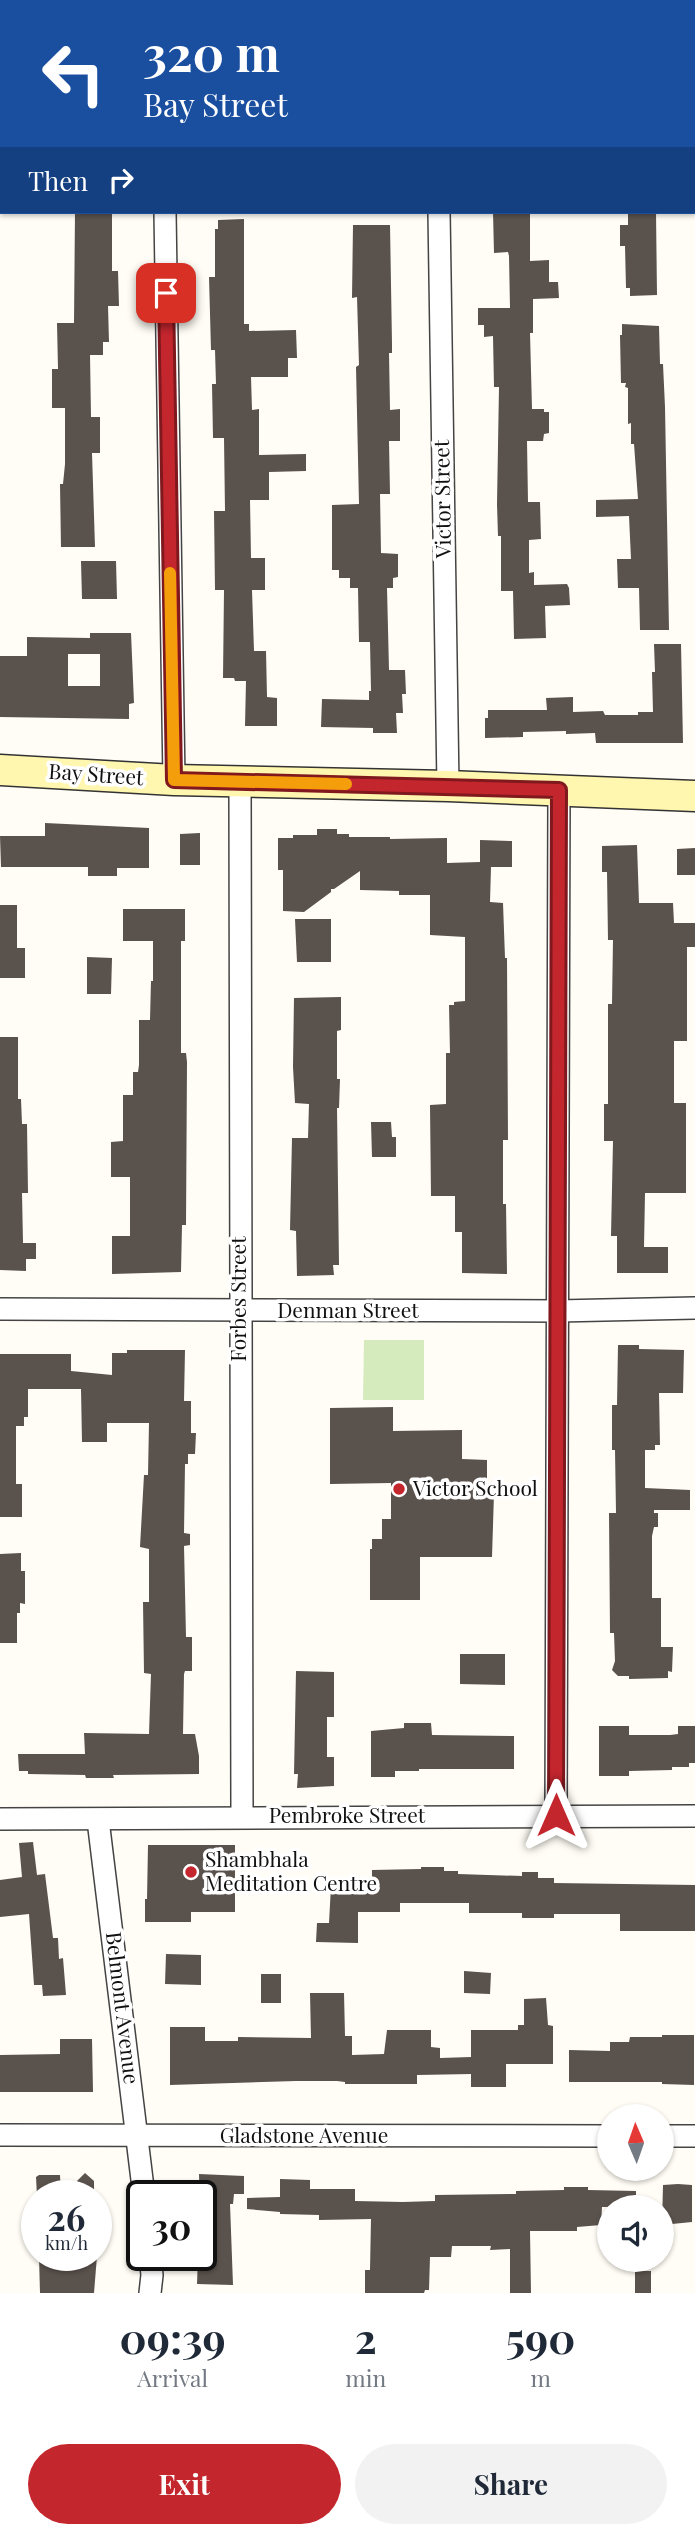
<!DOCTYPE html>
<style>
body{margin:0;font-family:"Playfair Display",serif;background:#f2f2f3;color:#1f2937;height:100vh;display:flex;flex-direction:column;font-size:26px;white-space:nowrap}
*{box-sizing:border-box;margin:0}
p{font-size:23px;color:#747a83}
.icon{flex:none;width:38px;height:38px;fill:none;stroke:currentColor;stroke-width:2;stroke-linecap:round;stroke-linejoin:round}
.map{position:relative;height:2293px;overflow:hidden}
.side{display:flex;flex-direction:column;background:#fff;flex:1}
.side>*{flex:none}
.guide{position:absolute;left:0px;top:0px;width:696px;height:214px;box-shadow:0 2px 5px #0004;background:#1a4fa0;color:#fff;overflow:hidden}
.needle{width:46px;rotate:358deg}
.tools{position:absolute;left:597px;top:2104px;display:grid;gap:14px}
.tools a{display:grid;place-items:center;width:77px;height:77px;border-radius:50%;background:#fff;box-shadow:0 2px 5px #0004;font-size:35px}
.speed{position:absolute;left:21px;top:2180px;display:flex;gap:14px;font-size:35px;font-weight:700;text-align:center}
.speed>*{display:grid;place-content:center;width:91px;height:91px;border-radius:50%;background:#fff;box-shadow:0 2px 5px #0004;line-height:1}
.speed small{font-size:18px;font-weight:400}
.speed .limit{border:4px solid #111;border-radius:10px;background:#fff;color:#111}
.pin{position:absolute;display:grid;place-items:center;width:60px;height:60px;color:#fff;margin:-30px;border-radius:14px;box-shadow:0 4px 10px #0006}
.me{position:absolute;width:77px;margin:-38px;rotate:0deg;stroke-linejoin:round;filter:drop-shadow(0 0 5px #0008)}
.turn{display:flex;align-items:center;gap:24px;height:147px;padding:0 28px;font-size:32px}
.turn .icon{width:91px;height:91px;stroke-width:2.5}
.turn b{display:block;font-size:49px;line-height:60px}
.then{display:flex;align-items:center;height:66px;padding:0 28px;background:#0003;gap:14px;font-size:26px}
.eta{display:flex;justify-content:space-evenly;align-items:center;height:119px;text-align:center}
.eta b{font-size:42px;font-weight:700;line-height:49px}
.button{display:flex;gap:14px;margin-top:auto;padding:14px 28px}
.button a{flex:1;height:80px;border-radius:42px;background:#c4262e;color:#fff;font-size:28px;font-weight:700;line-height:80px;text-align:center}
.button a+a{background:#f2f2f3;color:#1f2937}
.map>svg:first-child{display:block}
.green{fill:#d5ebbd}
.building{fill:#5a524d;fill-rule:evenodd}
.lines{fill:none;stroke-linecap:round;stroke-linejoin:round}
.minor-casing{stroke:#444;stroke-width:24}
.secondary-casing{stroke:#333;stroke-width:33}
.minor{stroke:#fff;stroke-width:21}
.secondary{stroke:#fff6b0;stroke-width:30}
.route-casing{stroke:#7f191e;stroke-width:18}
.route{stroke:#c4262e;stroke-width:12}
.slow{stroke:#f59e0b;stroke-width:12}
.poi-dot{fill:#c4262e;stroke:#fff;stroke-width:2.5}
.labels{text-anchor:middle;stroke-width:7;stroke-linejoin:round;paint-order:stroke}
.street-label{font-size:21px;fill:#111;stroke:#fff}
.poi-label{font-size:21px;fill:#111;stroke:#fff;text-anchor:start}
</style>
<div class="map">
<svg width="695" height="2293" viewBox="0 0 695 2293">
<rect width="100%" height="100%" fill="#fffdf5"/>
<!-- green -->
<path class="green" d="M364,1340H424V1400H363Z"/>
<!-- building -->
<g class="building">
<path d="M75,212H112V271H118L119,306H108L109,342H103V355H90L91,417H100V453H92L95,547H61L60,484H63L65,464V408H52V369H58L57,323H74Z"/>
<path d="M493,212H530V261L549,260V282H558L559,298L533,299V333H530L532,409H544V412H549V433L544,434L543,441H527L528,502H540L541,539L529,540V573L534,572V585L567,584L569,588L570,605L545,606L546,638L514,639L513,591H501V536H498L497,504L499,387H494L493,336L484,337V325H478V308H510L509,256L508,252L494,253Z"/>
<path d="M628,212H656L657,295L630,296V288H626L625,246H620V225H628Z"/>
<path d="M244,219V324H249V331L296,330L297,358H288V377H251L252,410L259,409V455L306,454V471L269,472V500H250L251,558H265V590H252L254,651H266L267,697L277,698V726H245L246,681H235L234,678H223L224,590H215L214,511H225L224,438H213L212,384H216L215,350H211L209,277H215V229H218V220Z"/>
<path d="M353,225H390L392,344V353H389L390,410L400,409V441H389L390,494H380L381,553L398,554V577L393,578V588H387L389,670H405L406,694H402L403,713H396L397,733H373V728L321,727L322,699L369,700V691H371L370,642H359L358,588H350V578H339V570H332V505L359,504L356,367L359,365L357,297L352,298Z"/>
<path d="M622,324L659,326L660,364H663L665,407L669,630H640L639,588H618L617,559H631L629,516L596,517V500L638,499L634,444H631V423L628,424V388L625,387L626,383H621L620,335H622Z"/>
<path d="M81,561H116L117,599H82Z"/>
<path d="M90,633H131L134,703L129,704V719L0,717V656H27V637L90,638ZM68,654H100V686H68Z"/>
<path d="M654,644H681L683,743H596L595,733L566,734V731L523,732V737L485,738V718H488V710H547L546,698L573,697V712L603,711L605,715H638V712H653L652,672H655Z"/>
<path d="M45,823L149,828V868H117V876H88V867H1L0,836H45Z"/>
<path d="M317,829H337V834H349V837H390V839L447,838V863L480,862V840L512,841V867H491L490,902L503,903L505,958H507L508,1140H503V1204H506L507,1274L462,1273V1232H455V1196H431L430,1105L446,1104V1053H450L449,1005H454V1002L465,1001V937L430,935V895H399V891L360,890V871L334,889H331V892L304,912L283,911V870H278V838H293V835H317Z"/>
<path d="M200,833V865H180V834Z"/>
<path d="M637,845L639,903H673L674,923H695V947H687V1041H674V1103H686V1193H645L644,1247H668V1273H617V1236H611L613,1141H604V1104H608V1004H612L613,940H608L607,872H602V846Z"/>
<path d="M695,848V875H677V849Z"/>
<path d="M0,905H17V948H25V978H0Z"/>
<path d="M123,909H185V941H181V1053H186L187,1062L186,1225H182L181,1272L112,1274V1236H130V1177H111V1142L123,1141V1095H133V1072H138L139,1065V1020H150L151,981H153V941H123Z"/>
<path d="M295,919H331V962H297Z"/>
<path d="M87,957L112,958L111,994H87Z"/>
<path d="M341,997V1030L337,1031V1079H340L339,1108H337L339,1265H333L334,1275L297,1276L296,1231L290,1230L292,1138H308L309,1104L295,1103L293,1067L294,998Z"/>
<path d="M0,1037H18V1099H21L22,1124H27L28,1193H22L23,1243H36V1259H26V1271L0,1270Z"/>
<path d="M371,1122H391L392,1137H396V1157H372Z"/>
<path d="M618,1345H639V1349L684,1350L683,1393H659L660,1445H655V1450H645V1488L690,1490V1510H654V1513H658V1527H654L652,1536V1598H661V1647H673L672,1672L668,1671V1678L629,1679V1676H618L612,1670L615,1661L614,1633H610L609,1513H616L615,1450H612V1405H617Z"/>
<path d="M127,1350H185L184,1401H191V1433H196L195,1454H188V1464H185L184,1533L190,1534V1545L184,1546L186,1637H192V1671H185L184,1674L183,1734H195L199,1756V1774L113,1775L114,1778H86L85,1775L28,1774V1771H19L18,1754H85L84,1733L149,1734L151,1674L144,1673L143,1602H149V1549L140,1547L144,1475H148L149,1423H107V1442H82L81,1389H28V1417H24V1426H16V1484H22V1517H0V1354H71V1371L112,1375V1353H127Z"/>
<path d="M393,1407V1431L462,1430V1459L487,1460V1493H494L492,1557H420V1600H370V1549H372V1539H382V1519H391V1483L330,1484V1408Z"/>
<path d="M21,1553V1571H25V1604L20,1603V1613H17V1643H0V1554Z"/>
<path d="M460,1654H505V1685L460,1684Z"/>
<path d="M296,1671L334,1672V1717H327V1757H334V1786L297,1788L298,1774H294Z"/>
<path d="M404,1723H431L432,1735L514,1736V1769H419V1771H395V1777H371V1731L404,1728Z"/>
<path d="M599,1726H629V1735H670L678,1734V1726H695V1763H689V1767H672V1770L629,1771V1776H599Z"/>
<path d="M33,1842L37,1875L45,1874L53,1938H58L59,1959L63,1958L66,1995L43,1996L42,1985H34L29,1914L0,1917V1880L22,1877L19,1843Z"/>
<path d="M148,1845H235V1912H191V1922H145V1899H147Z"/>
<path d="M421,1867H444V1871H458V1874L522,1876V1872H538V1878H554V1883L695,1885V1931H620V1914H554V1918H522V1913H469V1903H400V1912H358V1943L316,1942L317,1923H329L331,1886H372V1870L421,1869Z"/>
<path d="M166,1954L201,1955V1985L165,1984Z"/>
<path d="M464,1971L491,1973L490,1994L464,1993Z"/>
<rect x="261" y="1974" width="20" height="29"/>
<path d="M310,1993H344L345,2036H352V2055L384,2054L387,2030H431V2047L440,2048V2058L471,2057V2030H518V2025H524V1999L546,1998L548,2025L553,2026V2064H506V2087H471V2074L417,2075V2084H345V2082L337,2081H296L170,2085V2027H205V2041H238V2037L311,2038Z"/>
<path d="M662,2035H694V2085L662,2084V2082H569V2050L610,2051V2042H629L630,2037H662Z"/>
<path d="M60,2039H92L93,2092H0V2055L60,2054Z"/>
<path d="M85,2173L94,2181V2196H62Z"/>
<path d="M199,2174L244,2176V2194H234L233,2204H230L233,2285L197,2284L198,2256H201Z"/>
<path d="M39,2175H60L61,2196H37L36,2177Z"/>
<path d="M280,2179L310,2180V2189H355V2201L403,2202L435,2201V2195L516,2194V2191L564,2190V2187H588V2190L636,2191V2207H602L601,2225L577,2227V2231H530L531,2293H510V2249L490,2250L491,2246H452L451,2257H430L429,2290H425L424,2293H365V2270H370L371,2219L319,2220V2215L280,2214V2212L247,2209V2198L280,2197Z"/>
<path d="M678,2184L692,2185V2222L662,2225L663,2185Z"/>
<path d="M39,2256H97L94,2293H40Z"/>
<rect x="635" y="2271" width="16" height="22"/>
</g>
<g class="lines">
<defs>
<g id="minor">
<path d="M162,0V2"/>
<path d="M436,0V2"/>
<path d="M695,79V77"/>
<path d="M0,90H2"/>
<path d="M165,212L174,780"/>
<path d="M439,212L448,786"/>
<path d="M240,781L242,1817"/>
<path d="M0,1309L558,1311L695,1308"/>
<path d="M556,1815L559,791"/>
<path d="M0,1819L695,1816"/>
<path d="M98,1820L144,2196"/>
<path d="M0,2135L609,2136"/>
<path d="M662,2136H695"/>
<path d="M150,2256L152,2275L150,2293"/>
</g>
<path id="secondary" d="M0,770L174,780L448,786L695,796"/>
</defs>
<!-- minor casing -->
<use href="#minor" class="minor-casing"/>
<!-- secondary casing -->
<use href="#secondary" class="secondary-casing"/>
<!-- minor -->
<use href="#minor" class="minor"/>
<!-- secondary -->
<use href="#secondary" class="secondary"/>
</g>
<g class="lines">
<defs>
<path id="route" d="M166,293L174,780L559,790L556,1815"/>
</defs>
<!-- route casing -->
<use href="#route" class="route-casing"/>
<!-- route -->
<use href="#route" class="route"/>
<!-- slow -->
<path class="slow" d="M170,573L174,780L346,784"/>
</g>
<!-- markers -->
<g class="poi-dot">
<circle cx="399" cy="1489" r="7"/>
<circle cx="191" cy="1872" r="7"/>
</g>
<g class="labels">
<!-- street labels -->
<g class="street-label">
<text transform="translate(443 499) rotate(-91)" y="7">Victor Street</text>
<text transform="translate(96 775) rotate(4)" y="7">Bay Street</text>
<text transform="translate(239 1299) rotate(-90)" y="7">Forbes Street</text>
<text x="348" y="1318">Denman Street</text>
<text x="347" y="1823">Pembroke Street</text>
<text transform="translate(122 2008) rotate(83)" y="7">Belmont Avenue</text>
<text x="304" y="2143">Gladstone Avenue</text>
</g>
<!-- poi labels -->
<g class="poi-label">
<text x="413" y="1496">Victor School</text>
<text x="205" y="1867">Shambhala<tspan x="205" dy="24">Meditation Centre</tspan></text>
</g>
</g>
</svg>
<div class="tools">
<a><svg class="needle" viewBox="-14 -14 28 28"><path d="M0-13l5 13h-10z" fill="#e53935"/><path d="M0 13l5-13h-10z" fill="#747a83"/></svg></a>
<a><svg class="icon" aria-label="sound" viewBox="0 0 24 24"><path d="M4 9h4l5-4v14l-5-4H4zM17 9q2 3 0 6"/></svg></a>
</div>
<div class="speed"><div>26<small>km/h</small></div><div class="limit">30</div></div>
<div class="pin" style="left:166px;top:293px;background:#d93025"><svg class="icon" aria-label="arrive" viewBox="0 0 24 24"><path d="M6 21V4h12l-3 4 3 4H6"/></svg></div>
<svg class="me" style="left:556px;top:1815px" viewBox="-20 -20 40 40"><path d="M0-17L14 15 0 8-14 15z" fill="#c4262e" stroke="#fff" stroke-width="4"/></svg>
<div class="guide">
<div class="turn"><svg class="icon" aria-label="left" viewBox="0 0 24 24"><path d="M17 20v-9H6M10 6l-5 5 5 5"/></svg><div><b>320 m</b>Bay Street</div></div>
<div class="then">Then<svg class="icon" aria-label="right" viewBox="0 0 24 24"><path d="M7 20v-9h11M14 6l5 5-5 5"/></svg></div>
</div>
</div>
<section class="side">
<div class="eta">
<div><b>09:39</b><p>Arrival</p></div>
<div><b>2</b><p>min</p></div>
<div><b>590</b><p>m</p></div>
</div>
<div class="button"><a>Exit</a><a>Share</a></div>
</section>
